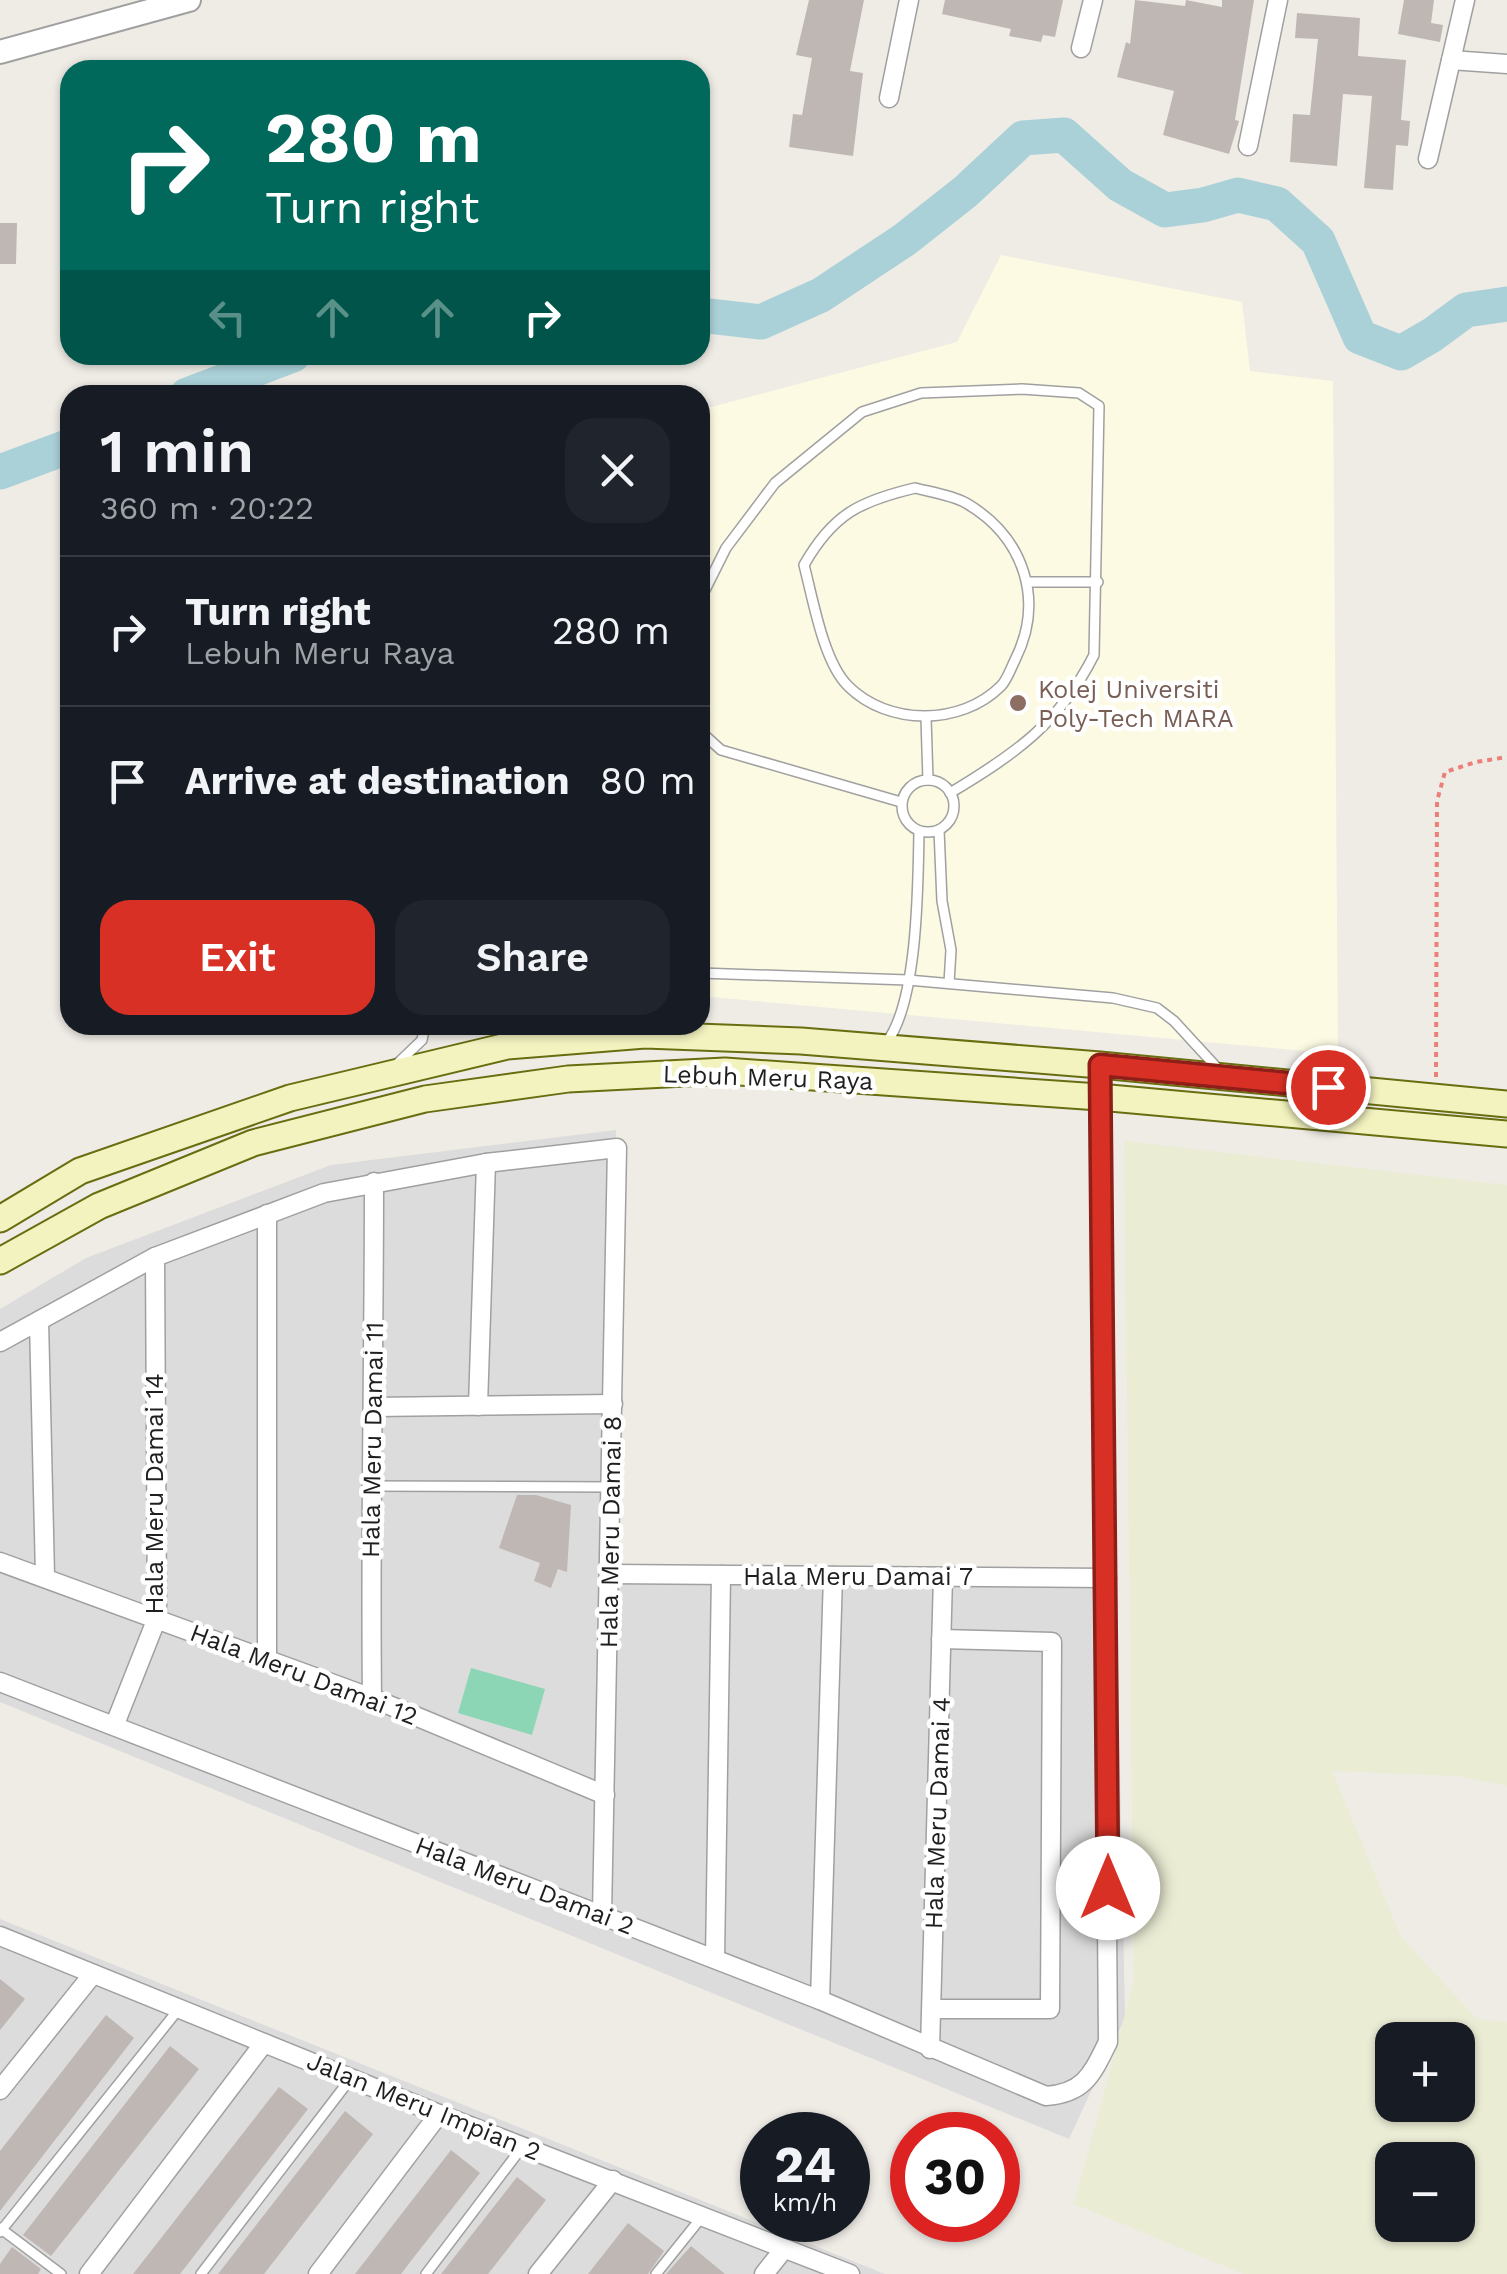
<!DOCTYPE html>
<meta charset="utf-8">
<style>
body{margin:0;font-family:"Work Sans",sans-serif;background:#20242c;color:#f1f3f6;height:100vh;display:flex;flex-direction:column;font-size:38px;white-space:nowrap}
*{box-sizing:border-box;margin:0}
p{font-size:32px;color:#9ea1a6}
.icon{flex:none;width:55px;height:55px;fill:none;stroke:currentColor;stroke-width:2;stroke-linecap:round;stroke-linejoin:round}
.map{position:relative;flex:1;overflow:hidden}
.side{position:absolute;left:60px;top:385px;width:650px;height:650px;display:flex;flex-direction:column;background:#171b24;border-radius:30px;box-shadow:0 2px 8px #0004}
.side>*{flex:none}
.hud{position:absolute;left:60px;top:60px;width:650px;height:305px;border-radius:30px;box-shadow:0 2px 8px #0004;background:#00695c;color:#fff;overflow:hidden}
.fabs{position:absolute;left:1375px;top:2022px;display:grid;gap:20px}
.fabs a{display:grid;place-items:center;width:100px;height:100px;border-radius:20px;background:#171b24;box-shadow:0 2px 8px #0004;font-size:50px}
.speed{position:absolute;left:740px;top:2112px;display:flex;gap:20px;font-size:50px;font-weight:700;text-align:center}
.speed>*{display:grid;place-content:center;width:130px;height:130px;border-radius:50%;background:#171b24;box-shadow:0 2px 8px #0004;line-height:1}
.speed small{font-size:25px;font-weight:400}
.speed .limit{border:15px solid #d22;background:#fff;color:#111}
.pin{position:absolute;display:grid;place-items:center;width:85px;height:85px;color:#fff;margin:-42px;border:5px solid #fff;border-radius:50%;box-shadow:0 2px 10px #0007}
.me{position:absolute;width:110px;margin:-55px;rotate:0deg;stroke-linejoin:round;filter:drop-shadow(0 0 8px #0008)}
.turn{display:flex;align-items:center;gap:35px;height:210px;padding:0 40px;font-size:45px}
.turn .icon{width:130px;height:130px;stroke-width:2.5}
.turn b{display:block;font-size:70px;line-height:85px}
.lanes{display:flex;align-items:center;height:95px;padding:0 40px;background:#0003;justify-content:center;gap:50px;direction:ltr}
.lanes .off{opacity:.35}
.round{display:grid;place-items:center;flex:none;width:105px;height:105px;border-radius:30px;background:#20242c}
.overview{display:flex;align-items:center;justify-content:space-between;height:170px;padding:0 40px}
h1{font-size:60px;font-weight:600;line-height:75px}
.button{display:flex;gap:20px;margin-top:auto;padding:20px 40px}
.button a{flex:1;height:115px;border-radius:30px;background:#d93025;color:#fff;font-size:40px;font-weight:600;line-height:115px;text-align:center}
.button a+a{background:#20242c;color:#f1f3f6}
ul{padding:0;list-style:none}
li{display:flex;align-items:center;gap:30px;height:150px;padding:0 40px;border-top:2px solid #363941}
li div{flex:1}
li b{display:block;font-size:38px}
li em{font-style:normal}
.map>svg:first-child{display:block}
.residential{fill:#dddcdc}
.education{fill:#fcfae2}
.farmland{fill:#ebecd4;fill-rule:evenodd}
.pitch{fill:#8cd6b5}
.lines{fill:none;stroke-linecap:round;stroke-linejoin:round}
.river{stroke:#abd1d8;stroke-width:35}
.building{fill:#bfb7b3}
.service-casing{stroke:#a0a0a0;stroke-width:12}
.minor-casing{stroke:#a0a0a0;stroke-width:21}
.tertiary-casing{stroke:#a0a0a0;stroke-width:26}
.secondary-casing{stroke:#686d10;stroke-width:29}
.path{stroke:#ec7f7a;stroke-width:4;stroke-dasharray:5 5;stroke-linecap:butt}
.service{stroke:#fff;stroke-width:9}
.minor{stroke:#fff;stroke-width:18}
.tertiary{stroke:#fff;stroke-width:22}
.secondary{stroke:#f3f3c0;stroke-width:25}
.route-casing{stroke:#8d1f18;stroke-width:25}
.route{stroke:#d93025;stroke-width:18}
.education-dot{fill:#8d6e63;stroke:#fff;stroke-width:4}
.labels{text-anchor:middle;stroke-width:9;stroke-linejoin:round;paint-order:stroke}
.education-label{font-size:25px;fill:#785e54;stroke:#fff;text-anchor:start}
.street-label{font-size:25px;fill:#1f1f1f;stroke:#fff}
</style>
<div class="map">
<svg width="1507" height="2274" viewBox="0 0 1507 2274">
<rect width="100%" height="100%" fill="#efece6"/>
<!-- residential -->
<g class="residential">
<path d="M616,1130L606,1577L1116,1576L1125,2018L1069,2139L0,1702V1309L86,1258L331,1165Z"/>
<path d="M0,1919L885,2274H0Z"/>
</g>
<!-- education -->
<path class="education" d="M1001,255L1242,302L1250,371L1333,381L1338,1054L700,996V410L957,342Z"/>
<!-- farmland -->
<path class="farmland" d="M1124,1141L1507,1185V1786L1457,1776L1332,1771L1401,1937L1477,2019L1507,2022V2274H1243L1074,2204L1134,1981ZM1392,2040H1458V2105H1392ZM1392,2160H1458V2225H1392Z"/>
<!-- pitch -->
<path class="pitch" d="M471,1668L545,1689L532,1735L458,1713Z"/>
<g class="lines">
<!-- river -->
<g class="river">
<path d="M700,315L761,322L821,295L904,240L965,192L1023,138L1064,135L1120,185L1165,210L1203,205L1238,195L1277,204L1318,241L1360,337L1401,353L1432,335L1466,310L1507,304"/>
<path d="M187,395L293,355"/>
<path d="M0,472L70,446"/>
</g>
</g>
<!-- building -->
<g class="building">
<path d="M809,0H864L850,71L863,73L853,156L789,147L793,114L802,115L812,58L796,55Z"/>
<path d="M945,0H1063L1055,37L1043,35L1041,42L1009,36L1011,29L942,14Z"/>
<path d="M1135,0L1185,6L1186,0L1222,7V0H1254L1235,120L1239,121L1229,154L1163,135L1174,91L1117,77L1126,42L1130,44Z"/>
<path d="M1404,0H1434L1431,23L1443,25L1440,42L1398,34Z"/>
<path d="M1297,13L1360,18L1358,56L1406,60L1401,120L1410,121L1408,146L1396,145L1393,190L1364,188L1372,96L1343,94L1337,166L1290,162L1293,114L1310,115L1318,39L1295,38Z"/>
<path d="M0,223H17L16,264H0Z"/>
<path d="M517,1495H536L571,1505L567,1572L558,1569L551,1588L534,1581L540,1563L499,1548Z"/>
<path d="M0,1979L25,1999L0,2030Z"/>
<path d="M106,2015L134,2038L0,2211V2151Z"/>
<path d="M170,2046L199,2069L51,2256L23,2235Z"/>
<path d="M279,2087L308,2109L180,2274H133Z"/>
<path d="M345,2111L373,2134L327,2193L264,2274H218Z"/>
<path d="M451,2150L480,2173L414,2257L401,2274H355Z"/>
<path d="M517,2177L546,2200L488,2274H441Z"/>
<path d="M628,2223L664,2251L648,2274H588Z"/>
<path d="M691,2246L725,2274H666Z"/>
<path d="M12,2247L41,2269L38,2274H0V2264Z"/>
</g>
<g class="lines">
<defs>
<g id="service">
<path d="M915,488C931,492 952,495 966,503C1024,537 1045,600 1015,660C1011,668 1007,680 1001,686C961,726 888,726 848,686C823,661 813,599 804,565C833,514 860,501 915,488Z"/>
<path d="M1028,582H1098"/>
<path d="M700,600L726,548L775,483L862,412L921,393L1022,389L1079,393L1099,406L1094,655C1059,724 1015,754 950,793"/>
<path d="M926,718L928,780"/>
<path d="M700,731L721,750L901,802"/>
<circle cx="928" cy="806" r="26"/>
<path d="M939,830L942,901L951,950L949,983"/>
<path d="M700,973L908,980L1113,998L1157,1008L1174,1021L1220,1071"/>
<path d="M886,1043C918,1003 918,884 919,831"/>
<path d="M396,1065L422,1040L425,1025"/>
<path d="M370,1486L611,1487"/>
<path d="M0,2228L61,2274"/>
<path d="M0,2232L178,2010"/>
<path d="M201,2274L351,2078"/>
<path d="M426,2274L523,2146"/>
<path d="M656,2274L701,2218"/>
</g>
<g id="minor">
<path d="M1081,48L1093,0"/>
<path d="M1451,60L1507,64"/>
<path d="M889,98L909,0"/>
<path d="M1248,146L1278,0"/>
<path d="M1428,159L1465,0"/>
<path d="M39,1321L45,1576"/>
<path d="M0,1342L155,1257L324,1193L486,1163L617,1148L602,1915"/>
<path d="M478,1406L486,1163"/>
<path d="M374,1407L613,1404"/>
<path d="M0,1562L372,1698L605,1795"/>
<path d="M609,1574L1107,1578"/>
<path d="M267,1659V1214"/>
<path d="M0,1682L820,2000L1046,2096C1085,2093 1092,2074 1108,2042L1100,1065"/>
<path d="M372,1698C370,1526 374,1354 374,1182"/>
<path d="M115,1724L157,1618L155,1257"/>
<path d="M0,1936L439,2114L850,2274"/>
<path d="M715,1959L721,1575"/>
<path d="M820,2000L833,1576"/>
<path d="M932,2009H1050L1052,1642L941,1639"/>
<path d="M930,2049L943,1577"/>
<path d="M0,2090L93,1974"/>
<path d="M89,2274L264,2043"/>
<path d="M318,2274L439,2114"/>
<path d="M538,2274L613,2180"/>
<path d="M764,2274L784,2249"/>
</g>
<path id="tertiary" d="M0,52L189,0"/>
<g id="secondary">
<path d="M0,1219L80,1171L290,1098L507,1046L645,1035L801,1041L1100,1065L1507,1104"/>
<path d="M0,1261L99,1206L253,1143L425,1099L568,1079L725,1071L1099,1097L1507,1134"/>
</g>
</defs>
<!-- service casing -->
<use href="#service" class="service-casing"/>
<!-- minor casing -->
<use href="#minor" class="minor-casing"/>
<!-- tertiary casing -->
<use href="#tertiary" class="tertiary-casing"/>
<!-- secondary casing -->
<use href="#secondary" class="secondary-casing"/>
<!-- path -->
<path class="path" d="M1436,1077L1437,801L1445,772L1476,762L1507,757"/>
<!-- service -->
<use href="#service" class="service"/>
<!-- minor -->
<use href="#minor" class="minor"/>
<!-- tertiary -->
<use href="#tertiary" class="tertiary"/>
<!-- secondary -->
<use href="#secondary" class="secondary"/>
</g>
<g class="lines">
<defs>
<path id="route" d="M1108,1888L1100,1065L1328,1087"/>
</defs>
<!-- route casing -->
<use href="#route" class="route-casing"/>
<!-- route -->
<use href="#route" class="route"/>
</g>
<!-- markers -->
<circle class="education-dot" cx="1018" cy="703" r="10"/>
<g class="labels">
<!-- education labels -->
<g class="education-label">
<text x="1038" y="698">Kolej Universiti<tspan x="1038" dy="29">Poly-Tech MARA</tspan></text>
</g>
<!-- street labels -->
<g class="street-label">
<text transform="translate(768 1077) rotate(2)" y="9">Lebuh Meru Raya</text>
<text transform="translate(372 1440) rotate(-89)" y="9">Hala Meru Damai 11</text>
<text transform="translate(154 1494) rotate(-90)" y="9">Hala Meru Damai 14</text>
<text transform="translate(610 1532) rotate(-89)" y="9">Hala Meru Damai 8</text>
<text x="858" y="1585">Hala Meru Damai 7</text>
<text transform="translate(304 1674) rotate(21)" y="9">Hala Meru Damai 12</text>
<text transform="translate(937 1813) rotate(-88)" y="9">Hala Meru Damai 4</text>
<text transform="translate(525 1885) rotate(21)" y="9">Hala Meru Damai 2</text>
<text transform="translate(424 2106) rotate(22)" y="9">Jalan Meru Impian 2</text>
</g>
</g>
</svg>
<div class="fabs">
<a>+</a>
<a>−</a>
</div>
<div class="speed"><div>24<small>km/h</small></div><div class="limit">30</div></div>
<div class="pin" style="left:1328px;top:1087px;background:#d93025"><svg class="icon" aria-label="arrive" viewBox="0 0 24 24"><path d="M6 21V4h12l-3 4 3 4H6"/></svg></div>
<svg class="me" style="left:1108px;top:1888px" viewBox="-20 -20 40 40"><circle r="19" fill="#fff"/><path d="M0-13L10 11 0 6-10 11z" fill="#d93025"/></svg>
<div class="hud">
<div class="turn"><svg class="icon" aria-label="right" viewBox="0 0 24 24"><path d="M7 20v-9h11M14 6l5 5-5 5"/></svg><div><b>280 m</b>Turn right</div></div>
<div class="lanes"><svg class="icon off" aria-label="left" viewBox="0 0 24 24"><path d="M17 20v-9H6M10 6l-5 5 5 5"/></svg><svg class="icon off" aria-label="ahead" viewBox="0 0 24 24"><path d="M12 20V5M6 11l6-6 6 6"/></svg><svg class="icon off" aria-label="ahead" viewBox="0 0 24 24"><path d="M12 20V5M6 11l6-6 6 6"/></svg><svg class="icon" aria-label="right" viewBox="0 0 24 24"><path d="M7 20v-9h11M14 6l5 5-5 5"/></svg></div>
</div>
<section class="side">
<div class="overview"><div><h1>1 min</h1><p>360 m · 20:22</p></div><a class="round"><svg class="icon" aria-label="close" viewBox="0 0 24 24"><path d="M6 6l12 12M18 6L6 18"/></svg></a></div>
<ul>
<li><svg class="icon" aria-label="right" viewBox="0 0 24 24"><path d="M7 20v-9h11M14 6l5 5-5 5"/></svg><div><b>Turn right</b><p>Lebuh Meru Raya</p></div><em>280 m</em></li>
<li><svg class="icon" aria-label="arrive" viewBox="0 0 24 24"><path d="M6 21V4h12l-3 4 3 4H6"/></svg><div><b>Arrive at destination</b></div><em>80 m</em></li>
</ul>
<div class="button"><a>Exit</a><a>Share</a></div>
</section>
</div>
